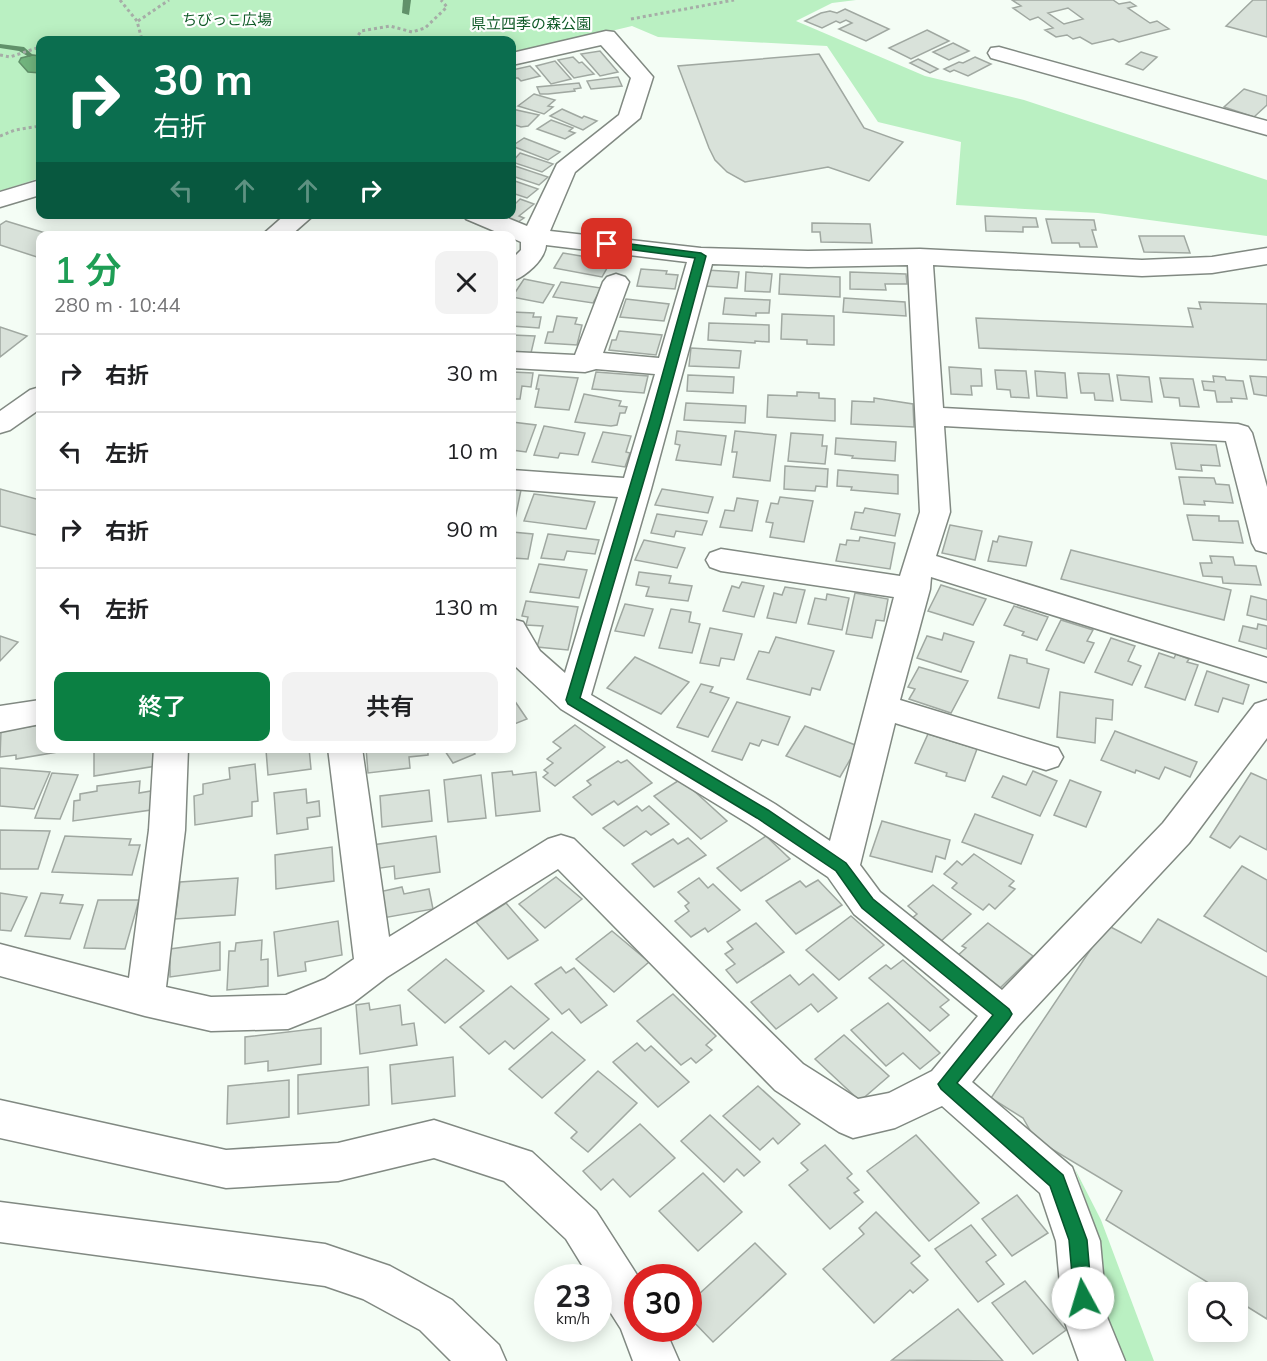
<!DOCTYPE html>
<html lang="ja">
<meta charset="utf-8">
<style>
body{margin:0;font-family:Mulish,"Noto Sans JP",sans-serif;background:#f2f2f2;color:#202124;height:100vh;display:flex;flex-direction:column;font-size:22px;white-space:nowrap}
*{box-sizing:border-box;margin:0}
p{font-size:20px;color:#757577}
.icon{flex:none;width:33px;height:33px;fill:none;stroke:currentColor;stroke-width:2;stroke-linecap:round;stroke-linejoin:round}
.map{position:relative;flex:1;overflow:hidden}
.details{position:absolute;left:36px;top:231px;width:480px;height:522px;display:flex;flex-direction:column;background:#fff;border-radius:12px;box-shadow:0 3px 15px #0003}
.details>*{flex:none}
.hud{position:absolute;left:36px;top:36px;width:480px;height:183px;border-radius:12px;box-shadow:0 3px 15px #0003;background:#0b6e4f;color:#fff;overflow:hidden}
.buttons{position:absolute;left:1188px;top:1282px;display:grid;gap:12px}
.buttons a{display:grid;place-items:center;width:60px;height:60px;border-radius:12px;background:#fff;box-shadow:0 3px 15px #0003;font-size:30px}
.speed{position:absolute;left:534px;top:1264px;display:flex;gap:12px;font-size:30px;font-weight:700;text-align:center}
.speed>*{display:grid;place-content:center;width:78px;height:78px;border-radius:50%;background:#fff;box-shadow:0 3px 15px #0003;line-height:1}
.speed small{font-size:15px;font-weight:400}
.speed .limit{border:9px solid #d22;background:#fff;color:#111}
.pin{position:absolute;display:grid;place-items:center;width:51px;height:51px;color:#fff;margin:-26px;border-radius:12px;box-shadow:0 3px 9px #0006}
.me{position:absolute;width:66px;margin:-33px;rotate:354deg;stroke-linejoin:round;filter:drop-shadow(0 0 4px #0008)}
.turn{display:flex;align-items:center;gap:21px;height:126px;padding:0 18px;font-size:27px}
.turn .icon{width:78px;height:78px;stroke-width:2.5}
.turn b{display:block;font-size:42px;line-height:51px}
.lanes{display:flex;align-items:center;height:57px;padding:0 18px;background:#0003;justify-content:center;gap:30px;direction:ltr}
.lanes .off{opacity:.35}
.round{display:grid;place-items:center;flex:none;width:63px;height:63px;border-radius:12px;background:#f2f2f2}
.overview{display:flex;align-items:center;justify-content:space-between;height:102px;padding:0 18px}
h1{font-size:36px;font-weight:600;line-height:45px;color:#1e9e55}
.button{display:flex;gap:12px;margin-top:auto;padding:12px 18px}
.button a{flex:1;height:69px;border-radius:12px;background:#0b8043;color:#fff;font-size:24px;font-weight:600;line-height:69px;text-align:center}
.button a+a{background:#f2f2f2;color:#202124}
ul{padding:0;list-style:none}
li{display:flex;align-items:center;gap:18px;height:78px;padding:0 18px;border-top:2px solid #e0e0e0}
li div{flex:1}
li b{display:block;font-size:22px}
li em{font-style:normal}
.map>svg:first-child{display:block}
.green{fill:#baf0c2}
.water{fill:#72b57e;stroke:#61916a;stroke-width:1.5}
.lines{fill:none;stroke-linecap:round;stroke-linejoin:round}
.stream{fill:#61916a;fill-rule:evenodd}
.building{fill:#d9e2da;stroke:#a0a8a1;stroke-width:1.5;fill-rule:evenodd}
.minor-casing{stroke:#818982;stroke-width:3}
.path{stroke:#a6ada7;stroke-width:3;stroke-dasharray:3 3;stroke-linecap:butt}
.minor{fill:#fff;fill-rule:evenodd}
.route{fill:#0b8043;stroke:#07532c;stroke-width:1.5}
.labels{text-anchor:middle;stroke-width:4.5;stroke-linejoin:round;paint-order:stroke}
.far-park-label{font-size:15px;fill:#115b28;stroke:#fff}
</style>
<div class="map">
<svg width="1267" height="1361" viewBox="0 0 1267 1361">
<rect width="100%" height="100%" fill="#f4fdf5"/>
<!-- green -->
<g class="green">
<path d="M0,0H856L832,3L796,21L925,76L1024,100L1267,180V236L1098,213L956,205L961,142L878,122L827,46L658,37L632,26L512,55V40H40V178L0,191Z"/>
<path d="M1075,1169L1101,1220L1154,1361H1122L1102,1310V1246Z"/>
</g>
<!-- water -->
<path class="water" d="M33,55L40,56V73L28,72L19,62L21,58Z"/>
<g class="lines">
<!-- stream -->
<g class="stream">
<path d="M403,0H411L409,15L402,13Z"/>
<path d="M0,44L24,47L33,55L29,57L19,51L0,48Z"/>
</g>
</g>
<!-- building -->
<g class="building">
<path d="M1012,0H1113L1119,4L1130,2L1136,6L1128,8L1150,23L1157,21L1169,29L1119,42L1113,39L1092,44L1080,37L1073,39L1067,35L1056,37L1045,30L1053,28L1038,17L1030,20L1013,8L1021,6ZM1068,8L1083,19L1064,24L1048,13Z"/>
<path d="M1253,0H1267V37L1226,26Z"/>
<path d="M845,9L889,29L866,41L839,29L852,23L846,20L840,23L836,21L822,28L805,21L821,13L830,11L837,13Z"/>
<path d="M927,30L949,41L911,59L889,48Z"/>
<path d="M953,43L969,51L949,60L933,52Z"/>
<path d="M600,51L618,72L600,76L581,54Z"/>
<path d="M1141,52L1157,57L1143,70L1126,64Z"/>
<path d="M819,54L864,128L903,142L869,181L828,167L745,182L727,172L715,160L709,148L678,66Z"/>
<path d="M573,57L579,63L582,62L594,74L574,78L558,60Z"/>
<path d="M975,57L991,64L968,76L954,70L950,72L944,69L959,62L963,63Z"/>
<path d="M918,59L938,69L930,73L910,63Z"/>
<path d="M555,61L571,79L551,84L536,66Z"/>
<path d="M530,66L540,76L521,81L518,78H512V70Z"/>
<path d="M618,77L622,86L591,89L587,81Z"/>
<path d="M579,83L581,88L574,89L575,91L548,94H540L537,87Z"/>
<path d="M1244,89L1267,96V105L1254,117L1224,107Z"/>
<path d="M534,94L555,100L548,106L553,107L544,114L518,106Z"/>
<path d="M512,109L539,115L528,126L521,127L512,124Z"/>
<path d="M562,109L582,118L584,116L597,121L583,130L550,116Z"/>
<path d="M551,120L573,128L569,131L575,133L565,139L537,129Z"/>
<path d="M524,138L560,152L548,160L512,146Z"/>
<path d="M520,153L553,164L542,172L512,162Z"/>
<path d="M512,165L548,177L539,185L512,176Z"/>
<path d="M512,180L538,189L527,198L512,193Z"/>
<path d="M520,199L534,204L519,216L524,218L518,222L500,216L512,214V207Z"/>
<path d="M985,216L1036,218L1038,227H1023V232L986,231Z"/>
<path d="M1046,219L1094,220L1096,230H1092L1097,247H1080L1079,243H1052Z"/>
<path d="M6,221L55,236H40V258L0,245V225Z"/>
<path d="M812,223L870,224L872,243L821,242L820,232H812Z"/>
<path d="M1139,236H1184L1190,253L1144,252Z"/>
<path d="M563,253L611,261L602,277L554,268Z"/>
<path d="M641,269L667,271L666,274L678,275L675,289L637,286Z"/>
<path d="M706,270L739,272L737,288L704,286Z"/>
<path d="M746,272L772,274L770,292L745,291Z"/>
<path d="M850,272L906,274L907,284H885L886,290L850,289Z"/>
<path d="M780,274L840,277V297L779,294Z"/>
<path d="M524,279L554,285L543,303L512,297Z"/>
<path d="M561,282L601,288L593,303L553,297Z"/>
<path d="M725,298L770,300L769,313H756V316L723,314Z"/>
<path d="M844,298L905,302L906,316L843,312Z"/>
<path d="M626,299L669,304L664,321L620,317Z"/>
<path d="M1199,302L1267,304V360L979,348L976,318L1193,327L1188,308L1201,309Z"/>
<path d="M512,312L534,313L533,317H541L539,328L512,326Z"/>
<path d="M782,314L834,316V345L807,344V340L781,339Z"/>
<path d="M557,316L577,318L575,324L582,325L577,345L545,343L548,332H553Z"/>
<path d="M709,323L769,325V342L755,341V343L708,340Z"/>
<path d="M0,327L27,336L0,357Z"/>
<path d="M619,331L662,335L656,355L609,350L612,340H616Z"/>
<path d="M512,335L535,336L531,353L512,352Z"/>
<path d="M691,348L741,351L739,368L689,366Z"/>
<path d="M949,367L981,369L982,386H971L972,395L951,394Z"/>
<path d="M995,370L1026,371L1029,398L1011,397L1010,390L997,389Z"/>
<path d="M1035,371L1065,373L1067,398L1037,396Z"/>
<path d="M512,372L533,373L531,387L522,386L520,399H512Z"/>
<path d="M596,372L648,376L644,393L592,389Z"/>
<path d="M1078,373L1109,374L1113,401L1095,400L1094,393H1081Z"/>
<path d="M539,375L578,378L569,410L535,407L539,389H536Z"/>
<path d="M688,375L734,377L733,393L687,391Z"/>
<path d="M1117,375L1149,377L1152,402L1121,400Z"/>
<path d="M1213,376L1225,377L1226,380L1243,381L1247,399L1231,398L1232,402H1217L1215,391L1204,390L1202,381L1214,382Z"/>
<path d="M1250,376L1267,377V396L1254,394Z"/>
<path d="M1160,378L1193,379L1199,407L1180,406L1179,398L1164,397Z"/>
<path d="M797,392L819,393V398L835,399V421L767,417L768,395L797,396Z"/>
<path d="M584,394L621,401L619,406L627,407L625,413H620L617,425L611,426L575,422Z"/>
<path d="M874,398L913,404L914,427L851,424L852,401L874,402Z"/>
<path d="M686,403L746,406L745,423L684,420Z"/>
<path d="M512,422L536,425L526,452L512,450Z"/>
<path d="M544,426L585,433L578,455L560,453L558,458L534,455Z"/>
<path d="M677,431L726,436L721,465L676,460L680,445L675,444Z"/>
<path d="M735,431L776,435L770,481L733,477L737,452H732Z"/>
<path d="M603,432L631,436L626,452L630,453L625,467L592,462Z"/>
<path d="M791,433L823,435L822,446H827L825,464L788,461Z"/>
<path d="M836,438L896,442L895,461L852,458L853,456L835,454Z"/>
<path d="M1171,443L1216,445L1220,466L1201,465L1202,471L1176,469Z"/>
<path d="M785,466L828,469L827,487L816,486L815,491L784,489Z"/>
<path d="M838,470L898,475V494L851,490L852,487L837,486Z"/>
<path d="M1179,477L1214,478L1216,484L1229,485L1233,503L1204,501L1205,505L1184,504Z"/>
<path d="M0,489L40,500V536L0,526Z"/>
<path d="M662,489L713,497L708,513L655,505Z"/>
<path d="M512,490H521L514,524H512Z"/>
<path d="M534,494L595,502L586,529L524,521Z"/>
<path d="M780,497L813,501L804,542L770,537L773,523L766,522L771,503L778,504Z"/>
<path d="M737,498L758,501L752,531L720,527L725,510L734,511Z"/>
<path d="M865,508L900,514L895,536L851,529L855,512L863,513Z"/>
<path d="M657,514L707,521L702,535L676,531L674,537L651,533Z"/>
<path d="M1187,515L1219,516V521H1238L1243,543L1193,540Z"/>
<path d="M950,525L982,531L975,560L942,553Z"/>
<path d="M512,532L533,534L528,559L512,558Z"/>
<path d="M548,534L599,540L595,554L567,551L564,560L541,558Z"/>
<path d="M999,536L1032,542L1026,566L988,561L993,541L997,542Z"/>
<path d="M860,537L895,543L890,569L836,561L840,544L846,545L847,540L859,541Z"/>
<path d="M644,540L685,548L677,568L635,560Z"/>
<path d="M1071,550L1231,590L1224,620L1061,579Z"/>
<path d="M1210,556L1233,557L1235,565L1256,566L1261,585L1223,583L1222,577L1203,576L1200,563H1212Z"/>
<path d="M539,564L587,570L579,598L530,592Z"/>
<path d="M639,572L671,576L669,583L692,586L688,601L646,596L649,587L636,585Z"/>
<path d="M742,582L764,586L754,617L723,611L732,586L739,588Z"/>
<path d="M941,585L986,599L973,625L928,611Z"/>
<path d="M785,587L805,590L796,623L767,618L774,593L782,595Z"/>
<path d="M855,593L888,599L884,621L876,620L872,638L846,634Z"/>
<path d="M827,594L849,598L842,630L808,624L815,598L826,600Z"/>
<path d="M1251,596L1267,600V620L1247,615Z"/>
<path d="M526,601L578,607L568,650L537,647L543,626L526,625L528,617L522,616Z"/>
<path d="M625,604L653,609L644,636L615,631Z"/>
<path d="M1014,606L1048,617L1037,640L1022,635L1024,632L1004,625Z"/>
<path d="M671,609L691,612L689,622L700,624L692,653L659,648Z"/>
<path d="M1061,620L1093,630L1087,641L1094,643L1084,663L1046,650Z"/>
<path d="M1258,624L1267,626V649L1239,641L1243,626L1257,629Z"/>
<path d="M710,628L742,634L734,660L721,658L719,666L700,663Z"/>
<path d="M944,633L974,642L961,672L917,658L927,636L942,640Z"/>
<path d="M0,636L18,642L0,661Z"/>
<path d="M776,637L834,651L820,690L812,688L810,695L747,679L759,651L769,653Z"/>
<path d="M1111,638L1135,646L1128,661L1141,666L1132,685L1095,672Z"/>
<path d="M1159,653L1174,658L1176,654L1189,659L1187,662L1198,665L1185,700L1145,687Z"/>
<path d="M1010,655L1027,659V663L1049,669L1039,708L998,698Z"/>
<path d="M635,657L689,682L661,714L607,688Z"/>
<path d="M919,667L968,681L951,713L909,699L915,689L908,687Z"/>
<path d="M1207,671L1249,685L1243,704L1223,698L1218,712L1195,705Z"/>
<path d="M701,684L713,687L710,692L729,698L708,737L677,727Z"/>
<path d="M1060,692L1113,700L1112,720L1096,718L1095,743L1057,737Z"/>
<path d="M512,697L527,719L512,725Z"/>
<path d="M737,702L790,717L778,745L762,740L759,746L750,743L742,760L712,751Z"/>
<path d="M40,725V748H69V750L16,759V755L0,757L1,731Z"/>
<path d="M575,725L605,747L555,786L543,777L548,773L544,770L553,763L547,759L561,748L553,742Z"/>
<path d="M805,726L858,746L840,777L786,756Z"/>
<path d="M1115,731L1197,762L1190,777L1165,767L1159,779L1136,770L1135,773L1101,760Z"/>
<path d="M928,734L977,749L965,781L946,776L947,773L915,763Z"/>
<path d="M94,748H156V766L94,776Z"/>
<path d="M275,748H309L311,769L268,775L266,750Z"/>
<path d="M366,748H428V755L409,757L410,768L368,773Z"/>
<path d="M443,748H471L475,754L453,763Z"/>
<path d="M627,760L652,783L618,805L614,801L592,815L573,797L591,785L587,781L618,761L621,763Z"/>
<path d="M255,764L258,801L252,802V816L195,825L194,796L203,794V784L230,779L229,768Z"/>
<path d="M0,768L50,772L34,809L0,806Z"/>
<path d="M512,771L513,775L536,772L540,811L496,816L492,773Z"/>
<path d="M1033,771L1057,781L1040,816L992,797L1003,776L1026,785Z"/>
<path d="M52,773L78,775L60,819L35,818Z"/>
<path d="M1251,773L1267,780V850L1240,836L1230,848L1210,837Z"/>
<path d="M481,775L486,818L448,822L444,780Z"/>
<path d="M681,779L727,821L701,839L654,796Z"/>
<path d="M1070,780L1101,792L1086,827L1054,815Z"/>
<path d="M140,781L139,793L151,791V810L73,821L74,801L80,800V794L97,791V786Z"/>
<path d="M306,789L307,803L319,801L320,816L307,818L308,829L277,834L274,793Z"/>
<path d="M429,790L432,821L382,827L380,796Z"/>
<path d="M637,806L642,811L649,806L669,824L651,835L646,831L624,846L603,828Z"/>
<path d="M975,814L1033,835L1021,864L962,842Z"/>
<path d="M882,821L950,840L945,859L936,856L932,872L870,856Z"/>
<path d="M0,830L50,831L38,869H0Z"/>
<path d="M65,836L131,839L129,845H140L132,875L52,872Z"/>
<path d="M436,836L440,872L395,879L394,866L374,869L372,845Z"/>
<path d="M766,836L790,859L741,891L717,868Z"/>
<path d="M688,838L706,855L654,887L632,864L673,839L678,844Z"/>
<path d="M332,847L334,881L276,889L275,855Z"/>
<path d="M974,854L1014,881L1009,886L1015,889L995,909L989,904L983,910L952,888L957,883L944,874L957,861L962,865Z"/>
<path d="M1242,866L1267,880V952L1204,916Z"/>
<path d="M556,877L582,899L545,928L519,904Z"/>
<path d="M238,878L235,915L175,919L180,882Z"/>
<path d="M699,878L708,888L713,884L740,910L708,932L705,928L691,937L675,921L689,911L685,906L689,903L678,892Z"/>
<path d="M818,880L842,905L796,934L766,901L800,881L806,887Z"/>
<path d="M933,885L971,914L940,942L911,919L917,914L908,906Z"/>
<path d="M402,887L404,894L429,889L433,909L383,918L379,892Z"/>
<path d="M0,893L27,897L11,931L0,930Z"/>
<path d="M41,893L63,895L60,903L83,905L70,939L25,936Z"/>
<path d="M98,900H139L125,949L84,948Z"/>
<path d="M506,903L538,940L508,959L476,922Z"/>
<path d="M851,916L884,945L839,980L806,950Z"/>
<path d="M1158,919L1267,977V1319L1238,1301V1293H1225L1106,1220L1122,1191L1035,1139L1023,1118L991,1098L1107,925L1141,943Z"/>
<path d="M338,921L342,955L305,962L306,971L278,976L274,932Z"/>
<path d="M756,923L784,952L737,983L726,970L735,964L725,954L733,949L727,942Z"/>
<path d="M988,923L1033,956L997,991L955,958L966,948L962,946Z"/>
<path d="M612,931L649,962L614,992L576,959Z"/>
<path d="M262,940L261,960L268,959V986L227,990L229,951H235L236,943Z"/>
<path d="M220,942V970L170,977V949Z"/>
<path d="M446,959L484,991L445,1023L408,990Z"/>
<path d="M903,960L949,1000L940,1007L949,1015L930,1031L869,978L886,965L891,969Z"/>
<path d="M561,967L566,973L574,968L607,1005L581,1023L569,1009L562,1014L535,984Z"/>
<path d="M813,974L837,998L818,1012L811,1004L776,1029L751,1002L790,975L799,985Z"/>
<path d="M511,986L549,1019L514,1049L505,1041L489,1054L460,1027Z"/>
<path d="M673,994L716,1036L706,1045L712,1050L696,1063L691,1058L681,1065L637,1021Z"/>
<path d="M369,1003L370,1010L400,1005L402,1025L414,1023L417,1045L360,1054L356,1005Z"/>
<path d="M888,1003L940,1053L920,1069L903,1053L886,1066L851,1030Z"/>
<path d="M321,1028V1064L268,1071V1061L245,1064V1037Z"/>
<path d="M552,1032L585,1060L542,1098L509,1069Z"/>
<path d="M844,1035L889,1076L860,1101L815,1059Z"/>
<path d="M637,1043L645,1051L651,1046L689,1082L658,1107L613,1062Z"/>
<path d="M453,1057L455,1096L392,1104L390,1065Z"/>
<path d="M368,1067L369,1105L298,1114V1075Z"/>
<path d="M598,1071L637,1103L588,1152L571,1138L577,1132L555,1113Z"/>
<path d="M289,1080V1117L227,1124L228,1086Z"/>
<path d="M758,1086L800,1124L778,1144L773,1138L760,1150L723,1116Z"/>
<path d="M710,1115L760,1162L744,1176L737,1169L724,1182L681,1141Z"/>
<path d="M640,1124L675,1158L630,1197L613,1179L601,1190L583,1171Z"/>
<path d="M916,1135L979,1203L929,1241L867,1171Z"/>
<path d="M825,1145L852,1174L847,1178L859,1190L854,1193L863,1202L830,1229L789,1185L808,1170L801,1163Z"/>
<path d="M703,1173L742,1212L698,1251L659,1211Z"/>
<path d="M1017,1195L1048,1233L1012,1256L982,1219Z"/>
<path d="M876,1212L920,1256L911,1263L928,1280L913,1293L910,1290L874,1323L823,1269L864,1234L859,1228Z"/>
<path d="M971,1225L996,1255L986,1262L1004,1284L978,1302L935,1249Z"/>
<path d="M755,1243L786,1274L713,1342L688,1316V1304Z"/>
<path d="M1025,1281L1066,1330L1033,1354L992,1303Z"/>
<path d="M958,1309L1003,1361L892,1360Z"/>
</g>
<g class="lines">
<defs>
<g id="minor">
<path d="M606,31L614,32L653,77L640,118L575,172L550,231L701,248L808,251L920,249L1142,260L1212,257L1267,248V264L1212,273L1142,276L933,265L943,408L1238,424L1248,427L1252,433L1267,487V553L1256,550L1252,543L1226,441L944,426L950,512L936,556L1267,658V682L931,577L930,589L900,700L1058,748L1063,757L1058,766L1046,770L895,723L860,865L880,892L1002,990L1163,823L1255,704L1267,700V738L1189,843L1018,1026L972,1082L1072,1167L1100,1241L1107,1317L1125,1361H1079L1063,1317L1056,1241L1040,1193L942,1106L895,1128L853,1138L839,1132L775,1090L558,869L387,977L353,1003L288,1029L211,1031L145,1016L0,976V944L129,978L149,830L154,748H188L185,830L166,987L211,997L286,995L325,979L354,959L328,748H362L389,937L548,839L561,835L574,839L803,1064L858,1099L889,1093L932,1071L978,1016L854,914L828,877L749,824L561,709L516,667L512,659V619L523,622L540,651L565,673L618,497L512,489V470L624,478L655,374L596,369L585,372L512,368V352L575,355L603,282L607,277L616,274L625,277L629,282L603,353L659,358L687,262L546,245C545,260 525,277 512,281V259L521,250V242L512,238V236H506L466,219L463,214H498L527,226L557,164L619,115L631,78L601,45L512,65V53ZM712,264L808,267L908,265L920,512L900,576L721,549L710,553L706,560L710,567L721,571L894,597L830,841L775,804L591,695L651,489Z"/>
<path d="M999,47L1267,121V135L991,58L988,53L991,48Z"/>
<path d="M40,180V195L0,207V192Z"/>
<path d="M286,214H315L290,236H261Z"/>
<path d="M40,387V409L10,430L0,433V411L30,390Z"/>
<path d="M40,700V724L0,732V706Z"/>
<path d="M0,1100L226,1150L338,1143L434,1120L532,1152L596,1211L639,1278H638V1329H665L679,1361H633L621,1329L598,1293V1278H590L566,1239L504,1181L434,1158L338,1181L226,1188L0,1138Z"/>
<path d="M0,1202L325,1244L390,1266L452,1300L499,1345L506,1361H451L420,1330L363,1299L325,1286L0,1242Z"/>
</g>
</defs>
<!-- minor casing -->
<use href="#minor" class="minor-casing"/>
<!-- path -->
<g class="path">
<path d="M120,0L137,21L142,40"/>
<path d="M631,19L734,0"/>
<path d="M138,21L169,0"/>
<path d="M355,40L361,31L390,26L412,32L425,28L447,7L441,0"/>
<path d="M0,55L10,57L40,47"/>
<path d="M0,136L15,130L40,126"/>
</g>
<!-- minor -->
<use href="#minor" class="minor"/>
</g>
<!-- route -->
<path class="route" d="M607,241L701,253L706,256L662,419L580,698L768,810L846,863L873,899L1009,1009L1012,1014L1009,1019L957,1083L1063,1175L1087,1240L1092,1298L1090,1305L1083,1307L1077,1305L1074,1298L1069,1240L1050,1186L941,1089L938,1084L993,1015L862,908L836,871L757,818L568,704L566,700L650,419L695,258L604,246V242Z"/>
<g class="labels">
<!-- far-park labels -->
<g class="far-park-label">
<text x="227" y="25">ちびっこ広場</text>
<text x="531" y="29">県立四季の森公園</text>
</g>
</g>
</svg>
<div class="buttons">
<a><svg class="icon" aria-label="search" viewBox="0 0 24 24"><circle cx="10" cy="10" r="6"/><path d="M15 15l6 6"/></svg></a>
</div>
<div class="speed"><div>23<small>km/h</small></div><div class="limit">30</div></div>
<div class="pin" style="left:607px;top:244px;background:#d93025"><svg class="icon" aria-label="arrive" viewBox="0 0 24 24"><path d="M6 21V4h12l-3 4 3 4H6"/></svg></div>
<svg class="me" style="left:1083px;top:1298px" viewBox="-20 -20 40 40"><circle r="19" fill="#fff"/><path d="M0-13L10 11 0 6-10 11z" fill="#0b8043"/></svg>
<div class="hud">
<div class="turn"><svg class="icon" aria-label="right" viewBox="0 0 24 24"><path d="M7 20v-9h11M14 6l5 5-5 5"/></svg><div><b>30 m</b>右折</div></div>
<div class="lanes"><svg class="icon off" aria-label="left" viewBox="0 0 24 24"><path d="M17 20v-9H6M10 6l-5 5 5 5"/></svg><svg class="icon off" aria-label="ahead" viewBox="0 0 24 24"><path d="M12 20V5M6 11l6-6 6 6"/></svg><svg class="icon off" aria-label="ahead" viewBox="0 0 24 24"><path d="M12 20V5M6 11l6-6 6 6"/></svg><svg class="icon" aria-label="right" viewBox="0 0 24 24"><path d="M7 20v-9h11M14 6l5 5-5 5"/></svg></div>
</div>
<section class="details">
<div class="overview"><div><h1>1 分</h1><p>280 m · 10:44</p></div><a class="round"><svg class="icon" aria-label="close" viewBox="0 0 24 24"><path d="M6 6l12 12M18 6L6 18"/></svg></a></div>
<ul>
<li><svg class="icon" aria-label="right" viewBox="0 0 24 24"><path d="M7 20v-9h11M14 6l5 5-5 5"/></svg><div><b>右折</b></div><em>30 m</em></li>
<li><svg class="icon" aria-label="left" viewBox="0 0 24 24"><path d="M17 20v-9H6M10 6l-5 5 5 5"/></svg><div><b>左折</b></div><em>10 m</em></li>
<li><svg class="icon" aria-label="right" viewBox="0 0 24 24"><path d="M7 20v-9h11M14 6l5 5-5 5"/></svg><div><b>右折</b></div><em>90 m</em></li>
<li><svg class="icon" aria-label="left" viewBox="0 0 24 24"><path d="M17 20v-9H6M10 6l-5 5 5 5"/></svg><div><b>左折</b></div><em>130 m</em></li>
</ul>
<div class="button"><a>終了</a><a>共有</a></div>
</section>
</div>
